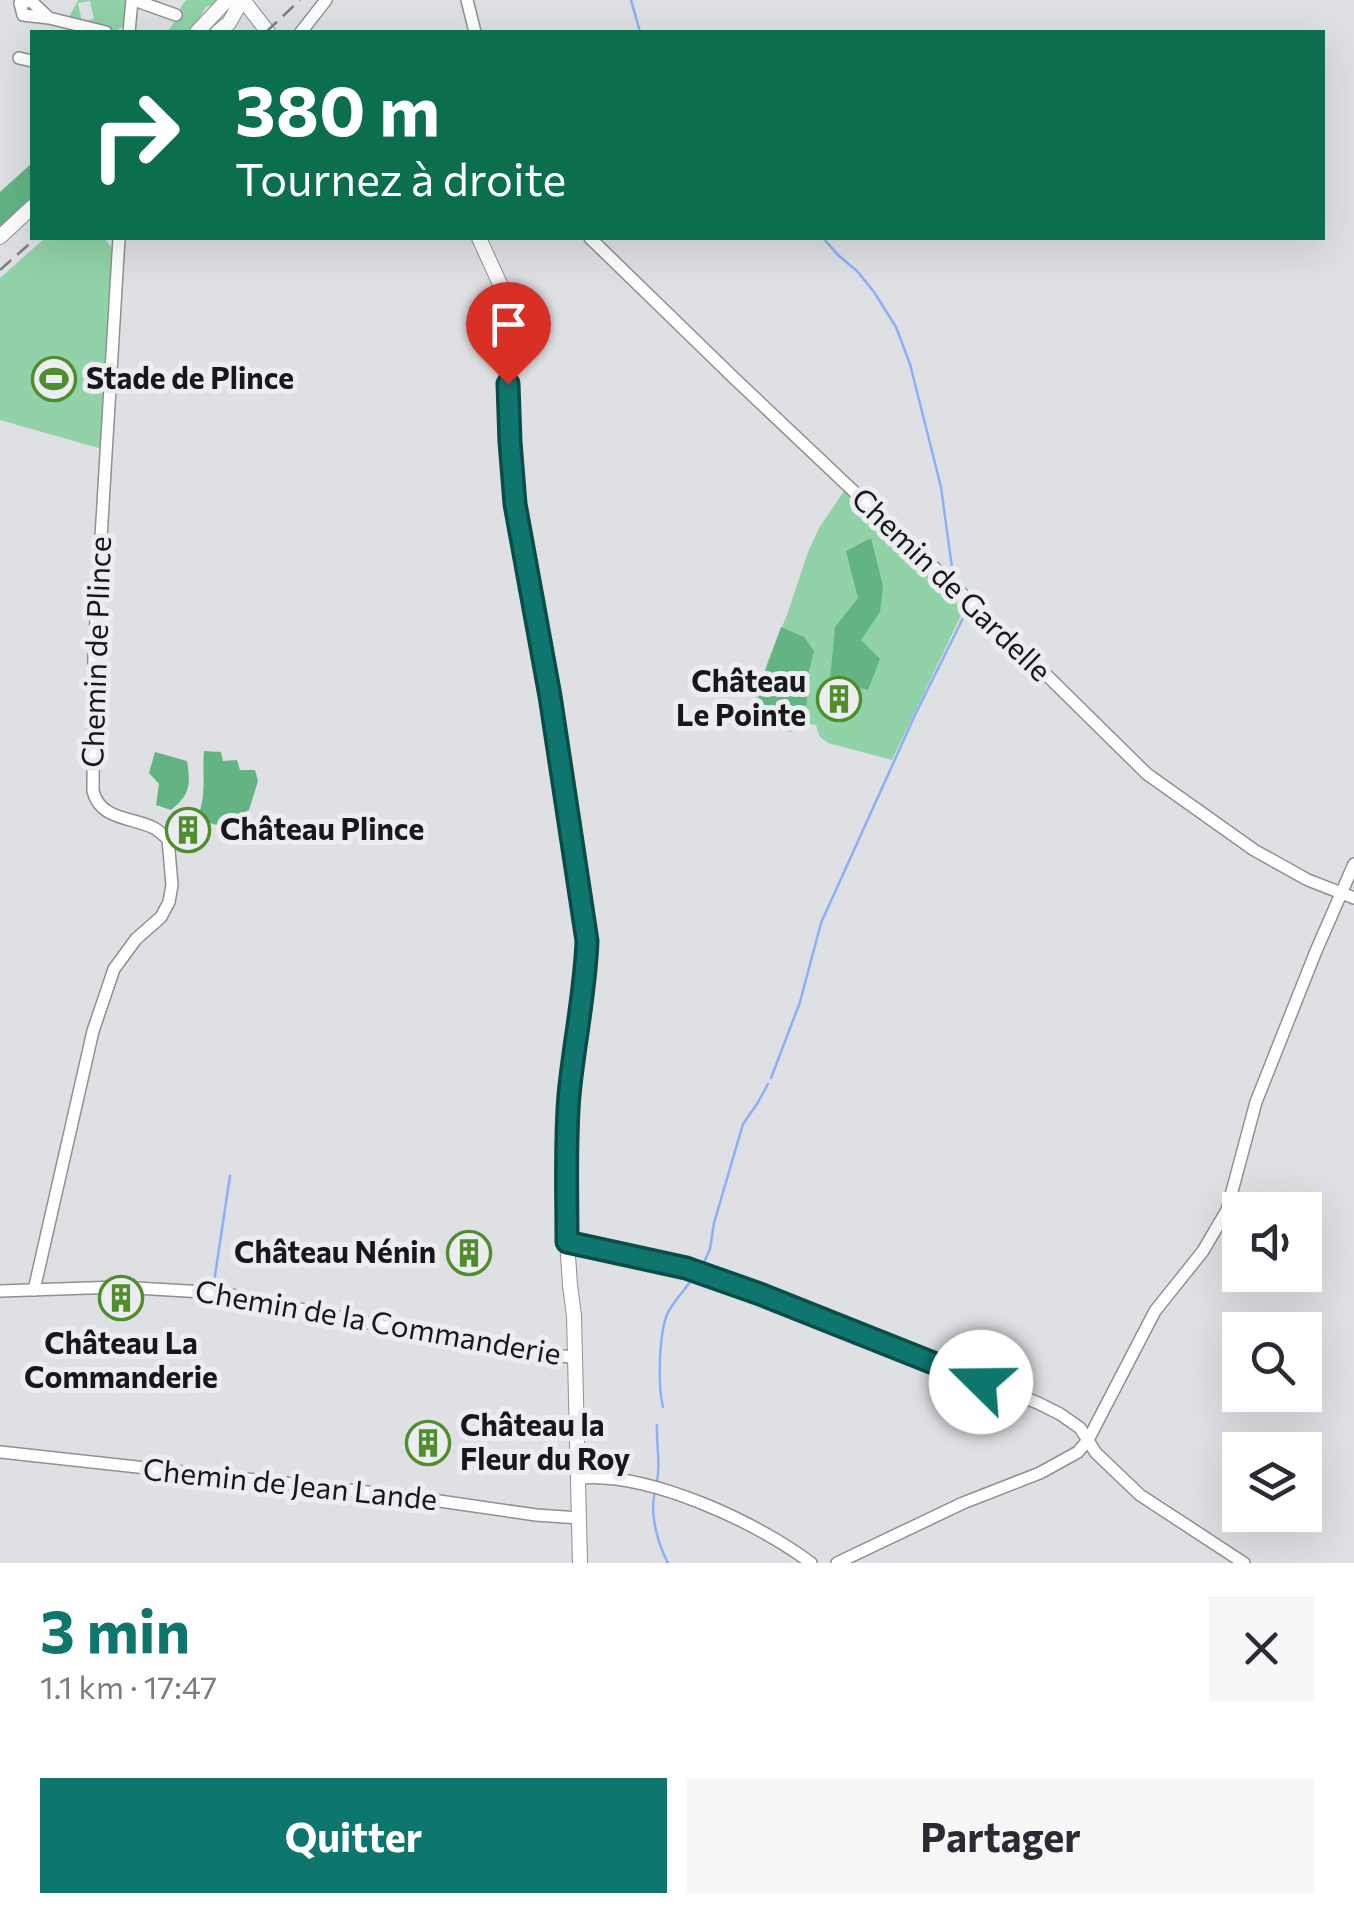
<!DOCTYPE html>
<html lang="fr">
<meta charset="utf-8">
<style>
body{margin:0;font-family:Commissioner,sans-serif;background:#f7f7f7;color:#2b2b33;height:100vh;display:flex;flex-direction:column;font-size:38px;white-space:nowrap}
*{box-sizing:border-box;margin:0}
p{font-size:32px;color:#7c7c81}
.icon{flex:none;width:55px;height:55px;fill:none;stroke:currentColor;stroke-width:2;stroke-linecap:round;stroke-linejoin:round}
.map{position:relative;height:1563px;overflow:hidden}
.sheet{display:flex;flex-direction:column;background:#fff;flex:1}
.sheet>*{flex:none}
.top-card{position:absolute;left:30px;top:30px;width:1295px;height:210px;border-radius:0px;box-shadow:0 10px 40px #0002;background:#0b6e4f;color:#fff;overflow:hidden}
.tools{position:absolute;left:1222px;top:1192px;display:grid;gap:20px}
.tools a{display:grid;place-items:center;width:100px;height:100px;border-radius:0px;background:#fff;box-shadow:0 10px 40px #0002;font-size:50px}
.pin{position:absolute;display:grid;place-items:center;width:85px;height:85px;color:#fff;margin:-102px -42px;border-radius:50% 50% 50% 0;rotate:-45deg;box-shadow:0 0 10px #0007}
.pin .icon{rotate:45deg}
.me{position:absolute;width:110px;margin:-55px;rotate:292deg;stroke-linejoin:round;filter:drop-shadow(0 0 8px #0008)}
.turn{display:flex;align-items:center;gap:35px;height:210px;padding:0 40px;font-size:45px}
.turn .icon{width:130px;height:130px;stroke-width:2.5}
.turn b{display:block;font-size:70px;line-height:85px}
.round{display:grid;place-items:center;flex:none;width:105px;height:105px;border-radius:0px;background:#f7f7f7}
.summary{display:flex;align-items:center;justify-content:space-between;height:170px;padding:0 40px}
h1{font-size:60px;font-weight:700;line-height:75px;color:#0f766e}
.button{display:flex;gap:20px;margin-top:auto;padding:20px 40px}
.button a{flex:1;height:115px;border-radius:0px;background:#0f766e;color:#fff;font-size:40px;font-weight:700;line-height:115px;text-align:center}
.button a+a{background:#f7f7f7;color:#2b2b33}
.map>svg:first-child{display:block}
.green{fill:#91d2a8}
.forest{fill:#63b482}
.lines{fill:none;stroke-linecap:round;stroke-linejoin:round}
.stream{stroke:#8caff5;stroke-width:2.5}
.minor-casing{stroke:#8e9093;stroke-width:14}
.major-casing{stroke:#8e9093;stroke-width:16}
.minor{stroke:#fff;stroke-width:11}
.major{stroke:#fff;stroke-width:14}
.rail{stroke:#7e7f82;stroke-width:2.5;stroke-dasharray:15 8;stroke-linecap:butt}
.route-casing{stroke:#0a4d48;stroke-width:25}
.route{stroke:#0f766e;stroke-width:18}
.labels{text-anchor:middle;stroke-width:10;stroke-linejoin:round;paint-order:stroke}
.poi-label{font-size:30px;font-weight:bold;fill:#171819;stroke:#ebedf1;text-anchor:start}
.street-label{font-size:30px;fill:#171819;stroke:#ebedf1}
</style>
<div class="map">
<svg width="1354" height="1563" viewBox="0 0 1354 1563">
<rect width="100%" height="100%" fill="#dee0e4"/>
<!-- green -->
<g class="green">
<path d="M78,0H127L126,24L116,31L90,25L89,20L94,19L90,1L78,3L82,22L68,19Z"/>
<path d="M186,0H216L213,5L206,7L200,17L202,23L194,32H167C177,21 179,7 186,0Z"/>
<path d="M45,238H104L115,252L102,449L0,420V278Z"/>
<path d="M844,491L967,603L892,760L828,743L819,736L816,725L795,721L791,732L748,723L768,660L787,615L808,552L819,528Z"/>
</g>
<!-- forest -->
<g class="forest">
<path d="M32,163V197L0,227V192Z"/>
<path d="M871,538L883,586L880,612L861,640L880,659L868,690L830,680L835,627L858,598L846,551Z"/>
<path d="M781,627L804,637L814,651L806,683L807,705L780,712L752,726L765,672Z"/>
<path d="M204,751L221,752L223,761L237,760L240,770H255L258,781L249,810L220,826L197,819C207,796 202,775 204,751Z"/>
<path d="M155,752L187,761C191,785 190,795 171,810L156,805L159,784L149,773Z"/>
</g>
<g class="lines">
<!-- stream -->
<g class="stream">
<path d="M631,0L640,32"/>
<path d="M823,238L838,255L857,271L874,292L896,327L910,364L941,487L953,575L972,596"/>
<path d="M771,1078L800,1002L821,923L915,715L967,610"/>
<path d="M230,1176L214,1282V1286L238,1291"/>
<path d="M702,1267L710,1249L714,1223L743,1124L757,1104L768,1084"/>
<path d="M663,1407C658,1386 658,1327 670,1309C677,1297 687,1288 694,1276"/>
<path d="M657,1481C661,1462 656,1445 657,1425"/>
<path d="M655,1492C649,1513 658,1544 668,1563"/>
</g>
<defs>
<g id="minor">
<path d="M134,0L176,15"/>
<path d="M467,0L475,32"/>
<path d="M49,18L31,1L20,3L23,15L49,18L106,32"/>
<path d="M129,32L132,0"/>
<path d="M301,32L326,0"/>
<path d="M19,58L32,61"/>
<path d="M590,238L735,379L1014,643L1147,774L1254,850L1308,880L1354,898"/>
<path d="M567,1242L686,1268L717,1279L1038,1403L1060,1414L1080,1428L1096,1453L1140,1495L1244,1563"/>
<path d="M34,1290L93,1031L114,969L136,939L161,917L169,902L172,885L168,839C163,835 159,831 154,828C132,817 100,820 93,791L94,654L119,238"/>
<path d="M0,1291L118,1287L222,1293L432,1336L576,1358"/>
<path d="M0,1452L412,1497L536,1515L579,1518"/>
<path d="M580,1478C649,1472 757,1522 811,1563"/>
<path d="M837,1563L963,1503L1040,1473L1078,1452L1088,1440L1155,1311L1203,1251L1227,1210L1256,1102L1316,951L1354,864"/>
</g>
<g id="major">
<path d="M243,0L268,32"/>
<path d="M197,32L227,0"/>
<path d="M218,32L229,23L242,0"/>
<path d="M0,237L32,207"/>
<path d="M479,238L500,284L504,301L509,442L515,504L560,754L587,941L586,973L567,1120V1241L570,1285L574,1316L580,1563"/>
</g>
</defs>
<!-- minor casing -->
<use href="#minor" class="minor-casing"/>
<!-- major casing -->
<use href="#major" class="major-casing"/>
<!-- minor -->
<use href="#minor" class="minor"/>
<!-- major -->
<use href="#major" class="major"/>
<!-- rail -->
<g class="rail">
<path d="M266,32L300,0"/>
<path d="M0,270L36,238"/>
</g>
</g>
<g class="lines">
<defs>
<path id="route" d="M508,384L510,442L515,504L550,696L587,941C585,993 574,1043 569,1095C565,1143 567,1193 567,1242L686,1268L760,1294L981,1382"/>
</defs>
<!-- route casing -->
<use href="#route" class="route-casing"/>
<!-- route -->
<use href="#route" class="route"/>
</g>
<!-- icons -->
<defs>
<symbol id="stadium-ring" viewBox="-11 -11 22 22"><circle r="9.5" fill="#ebedf1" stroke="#4f8d2d" stroke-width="1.5"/><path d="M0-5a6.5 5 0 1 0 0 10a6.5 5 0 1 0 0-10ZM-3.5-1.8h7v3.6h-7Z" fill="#4f8d2d"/></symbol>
<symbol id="building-ring" viewBox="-11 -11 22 22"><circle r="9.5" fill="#ebedf1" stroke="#4f8d2d" stroke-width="1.5"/><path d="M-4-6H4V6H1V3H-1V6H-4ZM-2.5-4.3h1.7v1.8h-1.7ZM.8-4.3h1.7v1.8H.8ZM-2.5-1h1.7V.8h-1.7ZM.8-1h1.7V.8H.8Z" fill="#4f8d2d"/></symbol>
</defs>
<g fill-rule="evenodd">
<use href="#stadium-ring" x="29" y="354" width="50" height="50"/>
<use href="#building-ring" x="814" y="674" width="50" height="50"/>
<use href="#building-ring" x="163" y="805" width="50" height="50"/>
<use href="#building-ring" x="444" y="1228" width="50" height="50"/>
<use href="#building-ring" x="96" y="1273" width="50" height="50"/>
<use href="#building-ring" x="403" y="1418" width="50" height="50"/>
</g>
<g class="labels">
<!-- poi labels -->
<g class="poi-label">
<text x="86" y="389">Stade de Plince</text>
<text x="806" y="692" text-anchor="end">Château<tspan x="806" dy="34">Le Pointe</tspan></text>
<text x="220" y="840">Château Plince</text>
<text x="436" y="1263" text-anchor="end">Château Nénin</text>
<text x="121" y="1354" text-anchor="middle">Château La<tspan x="121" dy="34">Commanderie</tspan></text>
<text x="460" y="1436">Château la<tspan x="460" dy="34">Fleur du Roy</tspan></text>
</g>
<!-- street labels -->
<g class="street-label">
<text transform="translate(951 585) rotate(44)" y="10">Chemin de Gardelle</text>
<text transform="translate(97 652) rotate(-88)" y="10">Chemin de Plince</text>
<text transform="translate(378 1323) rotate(10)" y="10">Chemin de la Commanderie</text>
<text transform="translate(290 1485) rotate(6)" y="10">Chemin de Jean Lande</text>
</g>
</g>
</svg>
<div class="tools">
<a><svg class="icon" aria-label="sound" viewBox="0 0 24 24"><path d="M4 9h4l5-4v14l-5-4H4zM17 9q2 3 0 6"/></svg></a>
<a><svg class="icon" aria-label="search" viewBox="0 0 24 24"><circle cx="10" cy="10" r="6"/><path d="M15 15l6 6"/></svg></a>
<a><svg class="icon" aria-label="layers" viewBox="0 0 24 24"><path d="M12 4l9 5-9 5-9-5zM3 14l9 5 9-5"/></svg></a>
</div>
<div class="pin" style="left:508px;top:384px;background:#d93025"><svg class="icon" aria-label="arrive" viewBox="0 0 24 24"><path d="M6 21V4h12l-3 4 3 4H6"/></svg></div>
<svg class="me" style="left:981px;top:1382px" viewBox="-20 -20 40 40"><circle r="19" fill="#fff"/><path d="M0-13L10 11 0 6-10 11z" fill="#0f766e"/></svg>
<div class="top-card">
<div class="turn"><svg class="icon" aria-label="right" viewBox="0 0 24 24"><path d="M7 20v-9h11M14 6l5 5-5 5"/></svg><div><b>380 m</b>Tournez à droite</div></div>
</div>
</div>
<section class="sheet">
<div class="summary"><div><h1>3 min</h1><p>1.1 km · 17:47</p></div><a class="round"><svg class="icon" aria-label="close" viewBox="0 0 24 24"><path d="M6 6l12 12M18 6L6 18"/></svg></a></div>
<div class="button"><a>Quitter</a><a>Partager</a></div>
</section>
